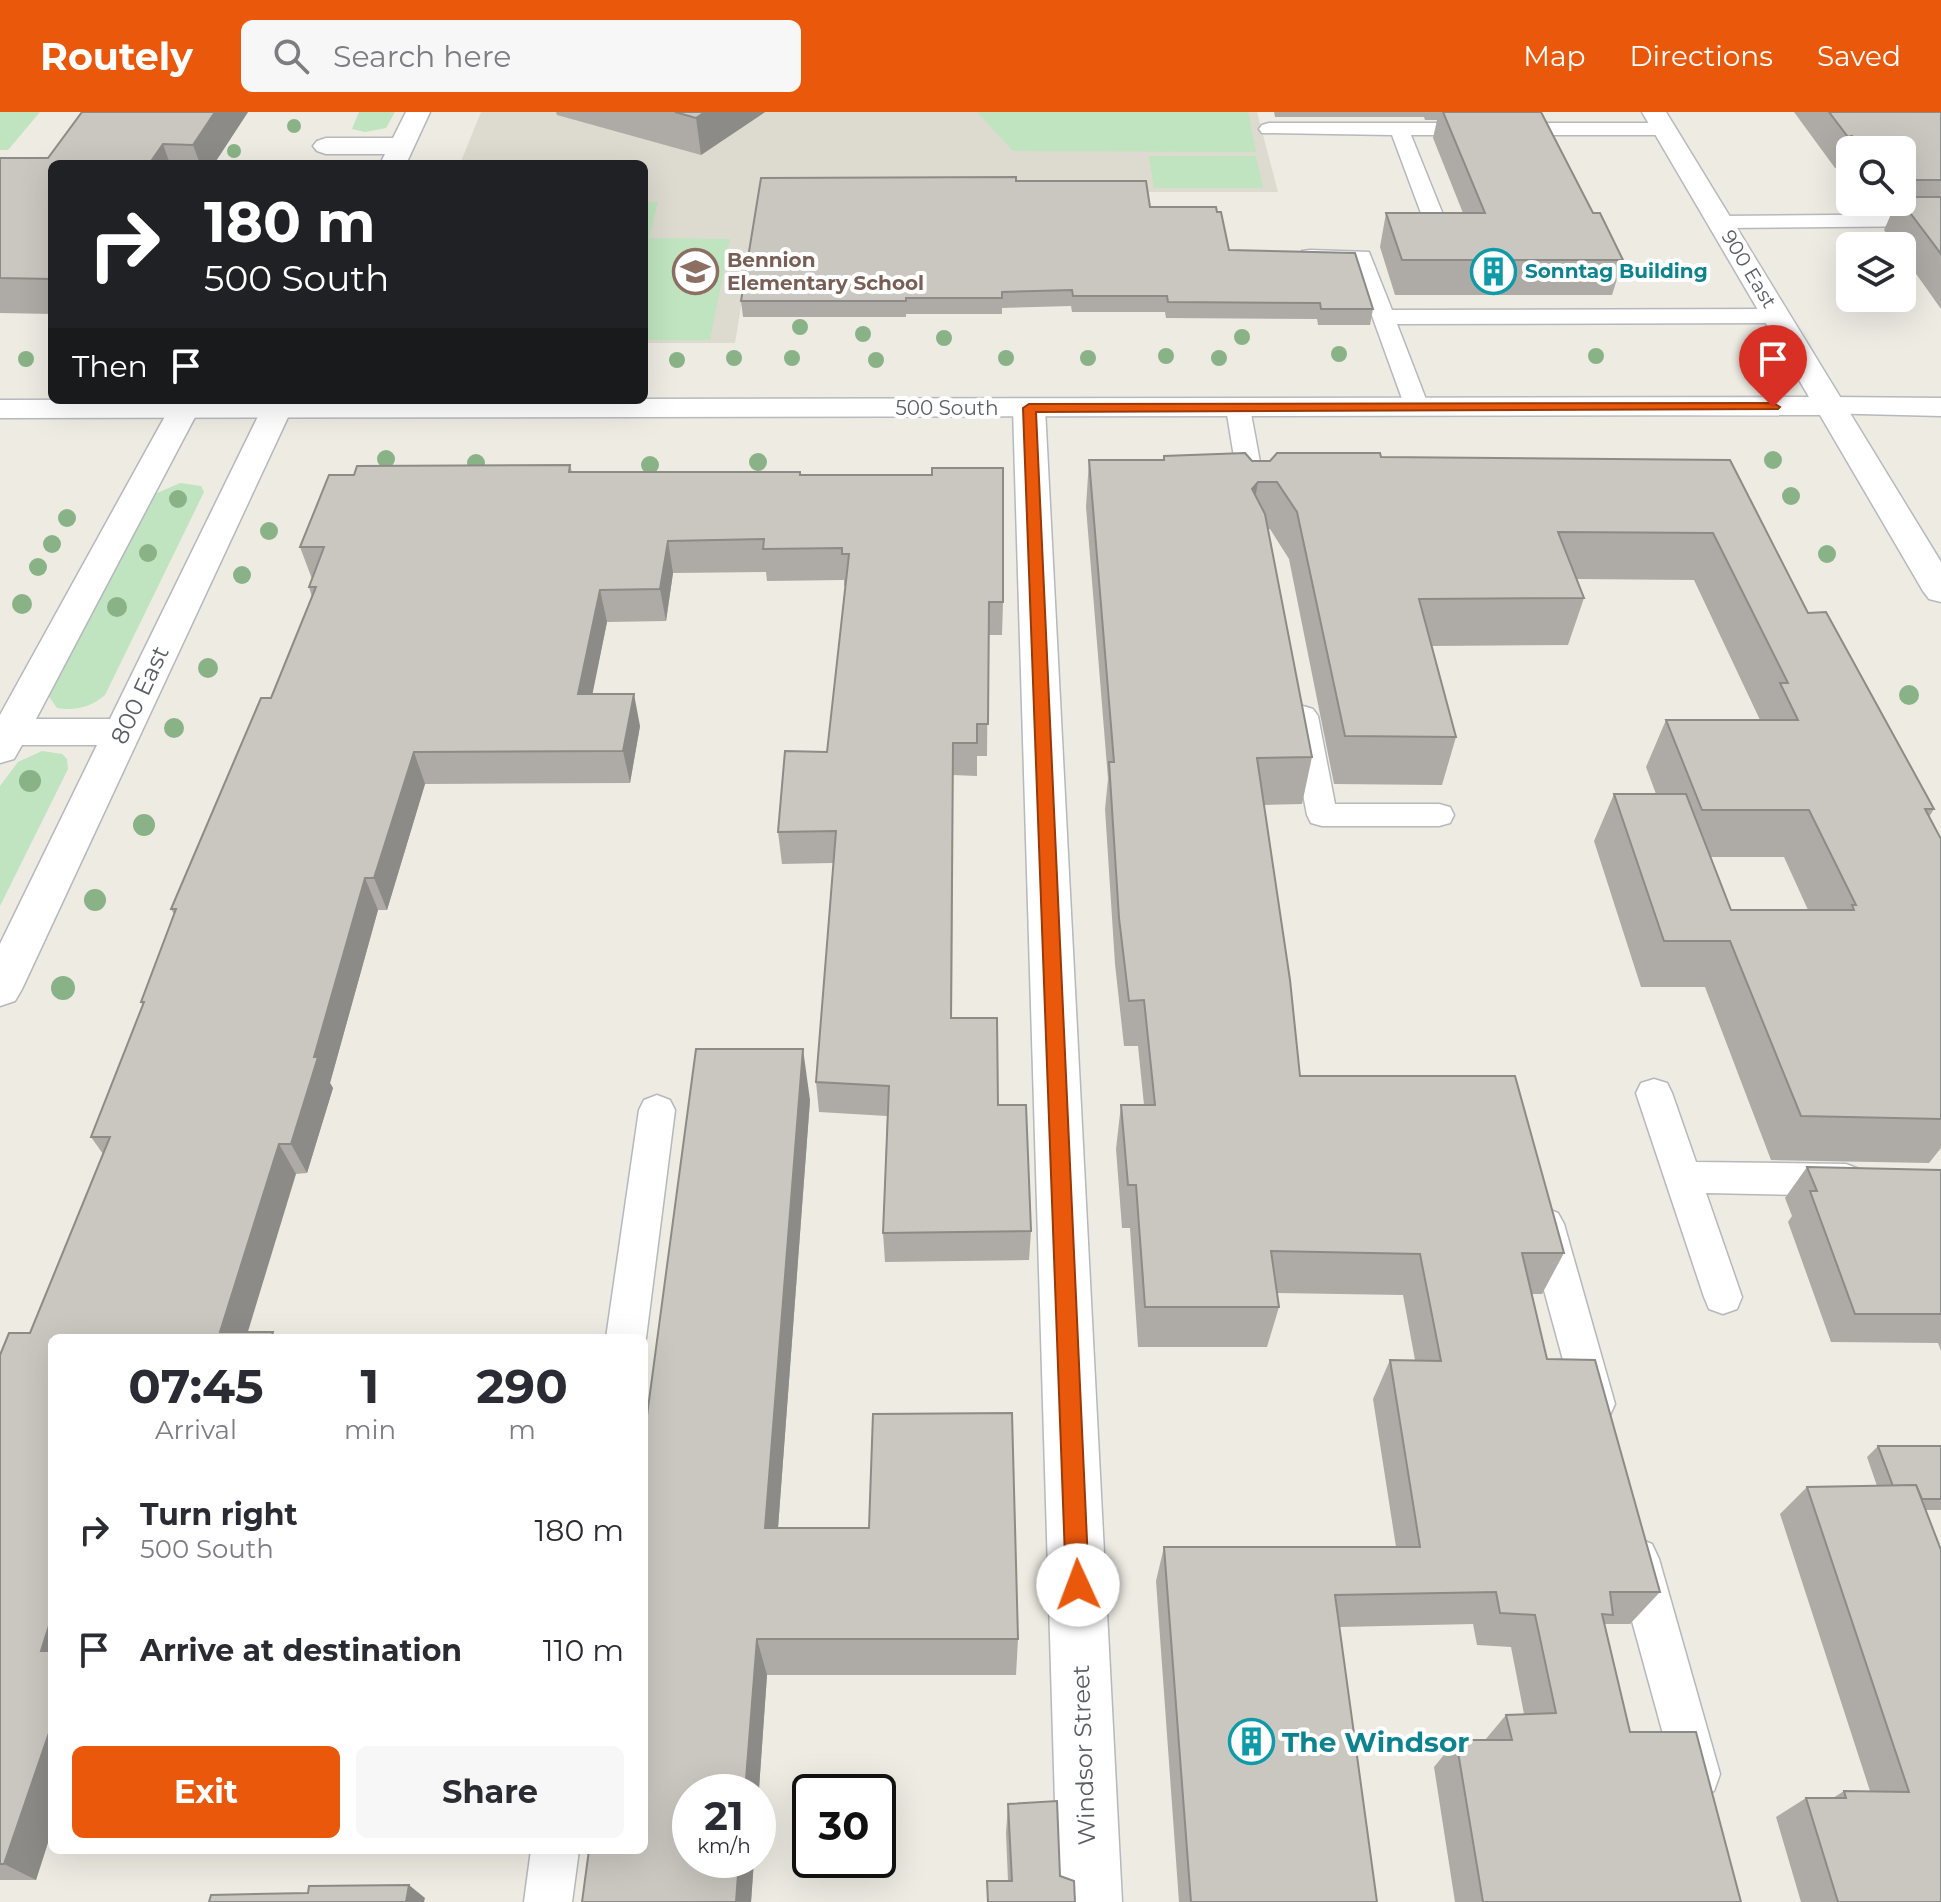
<!DOCTYPE html>
<style>
body{margin:0;font-family:Montserrat,sans-serif;background:#f7f7f7;color:#2b2b33;height:100vh;display:flex;flex-direction:column;font-size:30px;white-space:nowrap}
*{box-sizing:border-box;margin:0}
p{font-size:26px;color:#7c7c81}
.icon{flex:none;width:44px;height:44px;fill:none;stroke:currentColor;stroke-width:2;stroke-linecap:round;stroke-linejoin:round}
.map{position:relative;flex:1;overflow:hidden}
.sheet{position:absolute;left:48px;top:1222px;width:600px;height:520px;display:flex;flex-direction:column;background:#fff;border-radius:12px;box-shadow:0 8px 32px #0002}
.sheet>*{flex:none}
.top-card{position:absolute;left:48px;top:48px;width:600px;height:244px;border-radius:12px;box-shadow:0 8px 32px #0002;background:#202124;color:#fff;overflow:hidden}
.controls{position:absolute;left:1836px;top:24px;display:grid;gap:16px}
.controls a{display:grid;place-items:center;width:80px;height:80px;border-radius:12px;background:#fff;box-shadow:0 8px 32px #0002;font-size:40px}
.speed{position:absolute;left:672px;top:1662px;display:flex;gap:16px;font-size:40px;font-weight:700;text-align:center}
.speed>*{display:grid;place-content:center;width:104px;height:104px;border-radius:50%;background:#fff;box-shadow:0 8px 32px #0002;line-height:1}
.speed small{font-size:20px;font-weight:400}
.speed .limit{border:4px solid #111;border-radius:12px;background:#fff;color:#111}
.pin{position:absolute;display:grid;place-items:center;width:68px;height:68px;color:#fff;margin:-82px -34px;border-radius:50% 50% 50% 0;rotate:-45deg;box-shadow:0 0 8px #0007}
.pin .icon{rotate:45deg}
.me{position:absolute;width:88px;margin:-44px;rotate:358deg;stroke-linejoin:round;filter:drop-shadow(0 0 6px #0008)}
.turn{display:flex;align-items:center;gap:28px;height:168px;padding:0 24px;font-size:36px}
.turn .icon{width:104px;height:104px;stroke-width:2.5}
.turn b{display:block;font-size:56px;line-height:68px}
.then{display:flex;align-items:center;height:76px;padding:0 24px;background:#0003;gap:16px;font-size:30px}
.eta{display:flex;justify-content:space-evenly;align-items:center;height:136px;text-align:center}
.eta b{font-size:48px;font-weight:700;line-height:56px}
.button{display:flex;gap:16px;margin-top:auto;padding:16px 24px}
.button a{flex:1;height:92px;border-radius:12px;background:#ea580c;color:#fff;font-size:32px;font-weight:700;line-height:92px;text-align:center}
.button a+a{background:#f7f7f7;color:#2b2b33}
ul{padding:0;list-style:none}
li{display:flex;align-items:center;gap:24px;height:120px;padding:0 24px}
li div{flex:1}
li b{display:block;font-size:30px}
li em{font-style:normal}
header{display:flex;align-items:center;gap:48px;box-sizing:border-box;height:112px;padding:0 40px;background:#ea580c;color:#fff}
header strong{font-size:38px}
nav{display:flex;gap:44px;margin-inline-start:auto;font-size:28px}
.search{width:560px;height:72px;background:#f7f7f7;display:flex;align-items:center;gap:20px;box-sizing:border-box;padding:0 28px;border-radius:12px;color:#7c7c81;font-size:30px}
.map>svg:first-child{display:block}
.education{fill:#dddad0}
.green{fill:#bfe4bf}
.lines{fill:none;stroke-linecap:round;stroke-linejoin:round}
.lane-casing{stroke:#b5b8bc;stroke-width:3}
.street-casing{stroke:#b5b8bc;stroke-width:3}
.secondary-casing{stroke:#b6b9be;stroke-width:3}
.lane{fill:#fff;fill-rule:evenodd}
.street{fill:#fff;fill-rule:evenodd}
.secondary{fill:#fff;fill-rule:evenodd}
.tree{fill:#89b387}
.wall{fill:#aeaba6;fill-rule:evenodd}
.shaded-wall{fill:#8d8b87}
.building{fill:#cac7c1;stroke:#8d8b87;stroke-width:2}
.route{fill:#ea580c;stroke:#983908;stroke-width:2}
.labels{text-anchor:middle;stroke-width:8;stroke-linejoin:round;paint-order:stroke}
.far-education-label{font-size:20px;font-weight:bold;fill:#785e54;stroke:#fff;text-anchor:start}
.far-street-label{font-size:20px;fill:#5a5e63;stroke:#fff}
.far-culture-label{font-size:20px;font-weight:bold;fill:#0d838f;stroke:#fff;text-anchor:start}
.street-label{font-size:24px;fill:#5a5e63;stroke:#fff}
.near-culture-label{font-size:28px;font-weight:bold;fill:#0d838f;stroke:#fff;text-anchor:start}
</style>
<header>
<strong>Routely</strong>
<div class="search"><svg class="icon" aria-label="search" viewBox="0 0 24 24"><circle cx="10" cy="10" r="6"/><path d="M15 15l6 6"/></svg>Search here</div>
<nav><a>Map</a><a>Directions</a><a>Saved</a></nav>
</header>
<div class="map">
<svg width="1941" height="1790" viewBox="0 0 1941 1790">
<rect width="100%" height="100%" fill="#edebe2"/>
<!-- education -->
<path class="education" d="M481,0H1257L1278,80H1020L1019,68L762,69L735,231H644V52H460Z"/>
<!-- green -->
<g class="green">
<path d="M0,0H40L8,38H0Z"/>
<path d="M359,0H395L386,16L365,20L352,17Z"/>
<path d="M977,0H1248L1256,40L1013,39Z"/>
<path d="M1149,44H1256L1263,76H1154Z"/>
<path d="M644,90H658L649,126L730,127L710,228H644Z"/>
<path d="M180,371L201,374L204,380L105,583C91,595 76,599 57,596L48,583L155,382Z"/>
<path d="M42,639L62,642L67,647L68,657L0,794V674L18,650Z"/>
</g>
<g class="lines">
<defs>
<g id="lane">
<path d="M1269,11H1664L1674,17L1664,23H1411L1450,120L1439,126L1428,120L1392,23L1262,21L1259,17L1262,13Z"/>
<path d="M1941,102V114L1721,116L1711,110L1721,104Z"/>
<path d="M1310,138L1369,140L1392,198L1777,197L1788,204L1777,211L1397,212L1429,295L1425,300H1409L1405,295L1353,151L1302,149L1299,144L1302,139Z"/>
<path d="M1238,289L1246,291L1250,296L1267,388L1263,393H1245L1241,388L1226,296L1230,291Z"/>
<path d="M1303,594L1313,597L1318,604L1335,692H1439L1450,695L1454,703L1450,711L1439,714H1322L1311,711L1307,703L1288,604L1293,597Z"/>
<path d="M1654,967L1667,971L1672,981L1696,1050L1846,1052L1859,1057L1864,1068L1859,1079L1846,1084L1706,1081L1742,1185L1737,1197L1723,1202L1709,1197L1704,1185L1636,981L1641,971Z"/>
<path d="M657,983L670,988L675,998L646,1226L644,1230V1226H606L639,998L644,988Z"/>
<path d="M1545,1096L1558,1101L1564,1112L1615,1292L1609,1305L1595,1311L1581,1305L1575,1292L1526,1112L1532,1101Z"/>
<path d="M1637,1426L1652,1432L1659,1447L1720,1662L1714,1679L1697,1685L1680,1679L1674,1662L1615,1447L1622,1432Z"/>
<path d="M531,1738H579L572,1790H524Z"/>
</g>
<g id="street">
<path d="M406,0H430L406,52H380L385,42H326L317,39L313,34L317,29L326,26H393Z"/>
<path d="M1831,285L1941,286V304L1820,301L1815,294L1820,287Z"/>
<path d="M1029,287L1040,289L1045,296L1122,1790H1058L1013,296L1018,289Z"/>
<path d="M174,288H204L36,607H110L266,288H296L22,877L15,889L0,894V832L97,633H22L14,647L0,651V603Z"/>
</g>
<path id="secondary" d="M1642,0H1666L1941,450V490L1929,487L1923,479L1820,303L0,306V288L1809,285Z"/>
</defs>
<!-- lane casing -->
<use href="#lane" class="lane-casing"/>
<!-- street casing -->
<use href="#street" class="street-casing"/>
<!-- secondary casing -->
<use href="#secondary" class="secondary-casing"/>
<!-- lane -->
<use href="#lane" class="lane"/>
<!-- street -->
<use href="#street" class="street"/>
<!-- secondary -->
<use href="#secondary" class="secondary"/>
</g>
<!-- trees -->
<g class="tree">
<circle cx="294" cy="14" r="7"/>
<circle cx="234" cy="39" r="7"/>
<circle cx="800" cy="215" r="8"/>
<circle cx="863" cy="222" r="8"/>
<circle cx="1242" cy="225" r="8"/>
<circle cx="944" cy="226" r="8"/>
<circle cx="1339" cy="242" r="8"/>
<circle cx="1166" cy="244" r="8"/>
<circle cx="1596" cy="244" r="8"/>
<circle cx="734" cy="246" r="8"/>
<circle cx="792" cy="246" r="8"/>
<circle cx="1006" cy="246" r="8"/>
<circle cx="1088" cy="246" r="8"/>
<circle cx="1219" cy="246" r="8"/>
<circle cx="26" cy="247" r="8"/>
<circle cx="677" cy="248" r="8"/>
<circle cx="876" cy="248" r="8"/>
<circle cx="386" cy="347" r="9"/>
<circle cx="1773" cy="348" r="9"/>
<circle cx="758" cy="350" r="9"/>
<circle cx="476" cy="351" r="9"/>
<circle cx="650" cy="353" r="9"/>
<circle cx="1791" cy="384" r="9"/>
<circle cx="178" cy="387" r="9"/>
<circle cx="67" cy="406" r="9"/>
<circle cx="269" cy="419" r="9"/>
<circle cx="52" cy="432" r="9"/>
<circle cx="148" cy="441" r="9"/>
<circle cx="1827" cy="442" r="9"/>
<circle cx="38" cy="455" r="9"/>
<circle cx="242" cy="463" r="9"/>
<circle cx="22" cy="492" r="10"/>
<circle cx="117" cy="495" r="10"/>
<circle cx="208" cy="556" r="10"/>
<circle cx="1909" cy="583" r="10"/>
<circle cx="174" cy="616" r="10"/>
<circle cx="30" cy="669" r="11"/>
<circle cx="144" cy="713" r="11"/>
<circle cx="95" cy="788" r="11"/>
<circle cx="63" cy="876" r="12"/>
</g>
<!-- wall -->
<g class="wall">
<path d="M248,0L214,52H52V202L0,201V46H48Z"/>
<path d="M556,0H765L701,43L557,3Z"/>
<path d="M1274,0H1541L1593,101L1623,148L1612,183H1395L1380,135L1386,101H1463L1433,26L1437,8H1425L1424,5H1275Z"/>
<path d="M1794,0H1941V197L1902,142V134H1896L1884,118L1892,100H1871L1864,90H1902V38H1850V70L1840,56H1835Z"/>
<path d="M1016,69L1150,95L1229,138L1373,197L1370,213H1318L1317,207L1166,206L1165,200H1072L1071,194L1002,196V202H906V205H743L741,189Z"/>
<path d="M1164,344L1252,349L1381,345L1730,348L1808,501L1934,697L1929,705L1941,727V1036L1929,1051L1771,1048L1705,875H1641L1594,729L1614,682H1656L1646,655L1666,608H1760L1694,468L1577,467L1584,486L1568,533L1432,534L1456,625L1442,673L1334,672L1289,447L1270,417H1268L1312,645L1302,692L1264,693L1300,964L1564,1141L1542,1182H1532L1547,1247L1660,1480L1630,1512H1605L1630,1620L1741,1790H1455L1434,1655L1456,1628H1485L1506,1603L1524,1602L1511,1535L1477,1533L1473,1512L1339,1515L1377,1790H1179L1156,1469L1164,1435H1396L1373,1287L1390,1248H1415L1403,1183L1277,1181L1279,1195L1267,1235H1138L1130,1116H1122L1116,1037L1121,993H1144L1138,934H1124L1115,852L1105,697L1108,667L1086,395L1089,348H1163ZM1710,745H1784L1808,798H1731Z"/>
<path d="M570,353L572,360L800,363L1003,490L1002,523H988L987,644H977V664L953,663L952,906L998,993L1031,1119L1029,1148L885,1150L883,1121L887,1004L819,1000L816,970L833,751L782,752L778,720L827,640L845,474H844V468L767,469L766,460L673,461L666,509L607,510L592,582L640,614L630,671L425,672L387,798H378L330,971L333,976L307,1061L296,1062L52,1226V1718L36,1768H0V1243L30,1221L103,1042L91,1025L143,894L141,890L174,802L171,797L271,586L312,485L309,475L312,467L300,435Z"/>
<path d="M810,988L778,1416L1018,1527L1016,1563H767L758,1691V1680L690,1748H754L751,1790H582Z"/>
<path d="M1807,1055L1941,1058V1239L1938,1231L1831,1230L1788,1110L1792,1104L1785,1086Z"/>
<path d="M1878,1334H1941V1398H1926L1941,1790H1801L1776,1705L1806,1686H1833L1844,1679H1870L1780,1402L1807,1375L1877,1374L1867,1345Z"/>
<path d="M1008,1692L1060,1764L1075,1790H987V1769H1008L1006,1721Z"/>
</g>
<!-- shaded-wall -->
<g class="shaded-wall">
<path d="M215,0H248L214,52H200L193,33Z"/>
<path d="M705,0H765L701,43L696,6Z"/>
<path d="M163,32L170,52H149Z"/>
<path d="M1258,370L1250,417L1252,377Z"/>
<path d="M668,429L673,461L666,509L660,477Z"/>
<path d="M600,478L607,510L586,614L578,582Z"/>
<path d="M634,582L640,614L630,671L623,639Z"/>
<path d="M414,640L425,672L387,798L374,766Z"/>
<path d="M365,766L378,798L330,971L333,976L307,1061L291,1032L314,945Z"/>
<path d="M803,937L810,988L775,1456L765,1416Z"/>
<path d="M279,1032L296,1062L246,1226L220,1220Z"/>
<path d="M52,1504V1547L41,1539Z"/>
<path d="M757,1527L767,1563L758,1691V1680H745Z"/>
<path d="M49,1621L52,1623V1718L36,1768L4,1752Z"/>
<path d="M739,1748H754L751,1790H736Z"/>
<path d="M409,1773L425,1786L424,1790H406Z"/>
</g>
<!-- building -->
<g class="building">
<path d="M82,0H215L193,33L163,32L149,52H52V167L0,166V46H48Z"/>
<path d="M675,0H705L696,6Z"/>
<path d="M1443,0H1541L1593,101H1600L1623,148H1402L1386,101H1485Z"/>
<path d="M1829,0H1941V68H1902V38H1863L1852,24L1848,25Z"/>
<path d="M1016,65V69H1146L1150,95H1216L1217,100H1221L1229,138L1355,141L1373,197H1321L1320,191L1168,190L1167,184H1073L1072,178L1002,180V186H906V189H741L761,66Z"/>
<path d="M1902,85H1941V142L1902,90Z"/>
<path d="M1245,341L1252,349H1270L1277,341H1380L1381,345L1730,348L1808,501L1826,500L1934,697H1925L1941,727V1007L1801,1004L1730,829H1664L1614,682H1686L1731,798H1854L1852,793H1856L1809,698H1702L1666,608H1798L1780,571H1788L1713,421L1558,420L1584,486L1419,487L1456,625L1345,624L1297,400L1277,370H1258L1252,377L1265,402L1312,645L1257,646L1290,868L1300,964H1515L1564,1141H1522L1547,1247L1595,1248L1660,1480H1610L1613,1503L1602,1502L1630,1620H1696L1741,1790H1483L1456,1628H1512L1506,1603L1556,1601L1535,1503L1500,1501L1496,1480L1335,1483L1377,1790H1191L1164,1435H1420L1390,1248L1441,1249L1420,1142L1271,1139L1279,1195H1145L1136,1073H1128L1121,993H1155L1144,888L1129,889L1119,806L1109,650H1114L1089,348H1164V344Z"/>
<path d="M570,353L569,360H800V363H932V356H1003V490H989L988,612H977V631H953L951,906H997L998,993H1026L1031,1119L883,1121L889,974L816,970L836,719L778,720L785,639L827,640L849,442H842V436L763,437L764,427L668,429L660,477L600,478L578,582H634L623,639L414,640L374,766H365L314,945H318L291,1032H279L220,1220H273L271,1226H52V1504L41,1539H52V1621H49L4,1752H0V1243L9,1221H30L110,1025H91L144,890H141L176,797H171L261,586H271L316,475H309L324,435H300L329,363H354L357,354Z"/>
<path d="M696,937H803L765,1416H869L873,1302L1012,1301L1018,1527H757L745,1680H690V1748H739L736,1790H582L589,1738H644V1326Z"/>
<path d="M1807,1055L1941,1058V1202H1855L1810,1079H1817Z"/>
<path d="M1878,1334H1941V1387H1922L1916,1373L1893,1374Z"/>
<path d="M1916,1373L1941,1438V1790H1838L1806,1686H1846L1844,1679L1909,1680L1807,1375Z"/>
<path d="M1057,1689L1060,1764L1074,1769L1075,1790H988L987,1769H1012L1008,1692Z"/>
<path d="M409,1773L406,1790H209L211,1783L308,1781L309,1774Z"/>
</g>
<!-- route -->
<path class="route" d="M1773,291L1780,295L1778,297L1036,300L1089,1473L1086,1481L1078,1484L1069,1481L1066,1473L1023,296L1029,292Z"/>
<!-- icons -->
<defs>
<symbol id="school-ring" viewBox="-11 -11 22 22"><circle r="9.5" fill="#fff" stroke="#8d6e63" stroke-width="1.5"/><path d="M0-5L7-2L0 1L-7-2ZM-4 1L0 2.5L4 1V4Q0 6-4 4Z" fill="#8d6e63"/></symbol>
<symbol id="building-ring" viewBox="-11 -11 22 22"><circle r="9.5" fill="#fff" stroke="#0f9aa8" stroke-width="1.5"/><path d="M-4-6H4V6H1V3H-1V6H-4ZM-2.5-4.3h1.7v1.8h-1.7ZM.8-4.3h1.7v1.8H.8ZM-2.5-1h1.7V.8h-1.7ZM.8-1h1.7V.8H.8Z" fill="#0f9aa8"/></symbol>
</defs>
<g fill-rule="evenodd">
<use href="#school-ring" x="670" y="134" width="51" height="51"/>
<use href="#building-ring" x="1468" y="134" width="51" height="51"/>
<use href="#building-ring" x="1226" y="1604" width="51" height="51"/>
</g>
<g class="labels">
<!-- far-education labels -->
<g class="far-education-label">
<text x="727" y="155">Bennion<tspan x="727" dy="23">Elementary School</tspan></text>
</g>
<!-- far-street labels -->
<g class="far-street-label">
<text transform="translate(1749 157) rotate(59)" y="7">900 East</text>
<text x="947" y="303">500 South</text>
</g>
<!-- far-culture labels -->
<g class="far-culture-label">
<text x="1525" y="166">Sonntag Building</text>
</g>
<!-- street labels -->
<g class="street-label">
<text transform="translate(140 583) rotate(-65)" y="8">800 East</text>
<text transform="translate(1084 1643) rotate(-92)" y="8">Windsor Street</text>
</g>
<!-- near-culture labels -->
<g class="near-culture-label">
<text x="1282" y="1640">The Windsor</text>
</g>
</g>
</svg>
<div class="controls">
<a><svg class="icon" aria-label="search" viewBox="0 0 24 24"><circle cx="10" cy="10" r="6"/><path d="M15 15l6 6"/></svg></a>
<a><svg class="icon" aria-label="layers" viewBox="0 0 24 24"><path d="M12 4l9 5-9 5-9-5zM3 14l9 5 9-5"/></svg></a>
</div>
<div class="speed"><div>21<small>km/h</small></div><div class="limit">30</div></div>
<div class="pin" style="left:1773px;top:295px;background:#d93025"><svg class="icon" aria-label="arrive" viewBox="0 0 24 24"><path d="M6 21V4h12l-3 4 3 4H6"/></svg></div>
<svg class="me" style="left:1078px;top:1473px" viewBox="-20 -20 40 40"><circle r="19" fill="#fff"/><path d="M0-13L10 11 0 6-10 11z" fill="#ea580c"/></svg>
<div class="top-card">
<div class="turn"><svg class="icon" aria-label="right" viewBox="0 0 24 24"><path d="M7 20v-9h11M14 6l5 5-5 5"/></svg><div><b>180 m</b>500 South</div></div>
<div class="then">Then<svg class="icon" aria-label="arrive" viewBox="0 0 24 24"><path d="M6 21V4h12l-3 4 3 4H6"/></svg></div>
</div>
<section class="sheet">
<div class="eta">
<div><b>07:45</b><p>Arrival</p></div>
<div><b>1</b><p>min</p></div>
<div><b>290</b><p>m</p></div>
</div>
<ul>
<li><svg class="icon" aria-label="right" viewBox="0 0 24 24"><path d="M7 20v-9h11M14 6l5 5-5 5"/></svg><div><b>Turn right</b><p>500 South</p></div><em>180 m</em></li>
<li><svg class="icon" aria-label="arrive" viewBox="0 0 24 24"><path d="M6 21V4h12l-3 4 3 4H6"/></svg><div><b>Arrive at destination</b></div><em>110 m</em></li>
</ul>
<div class="button"><a>Exit</a><a>Share</a></div>
</section>
</div>
